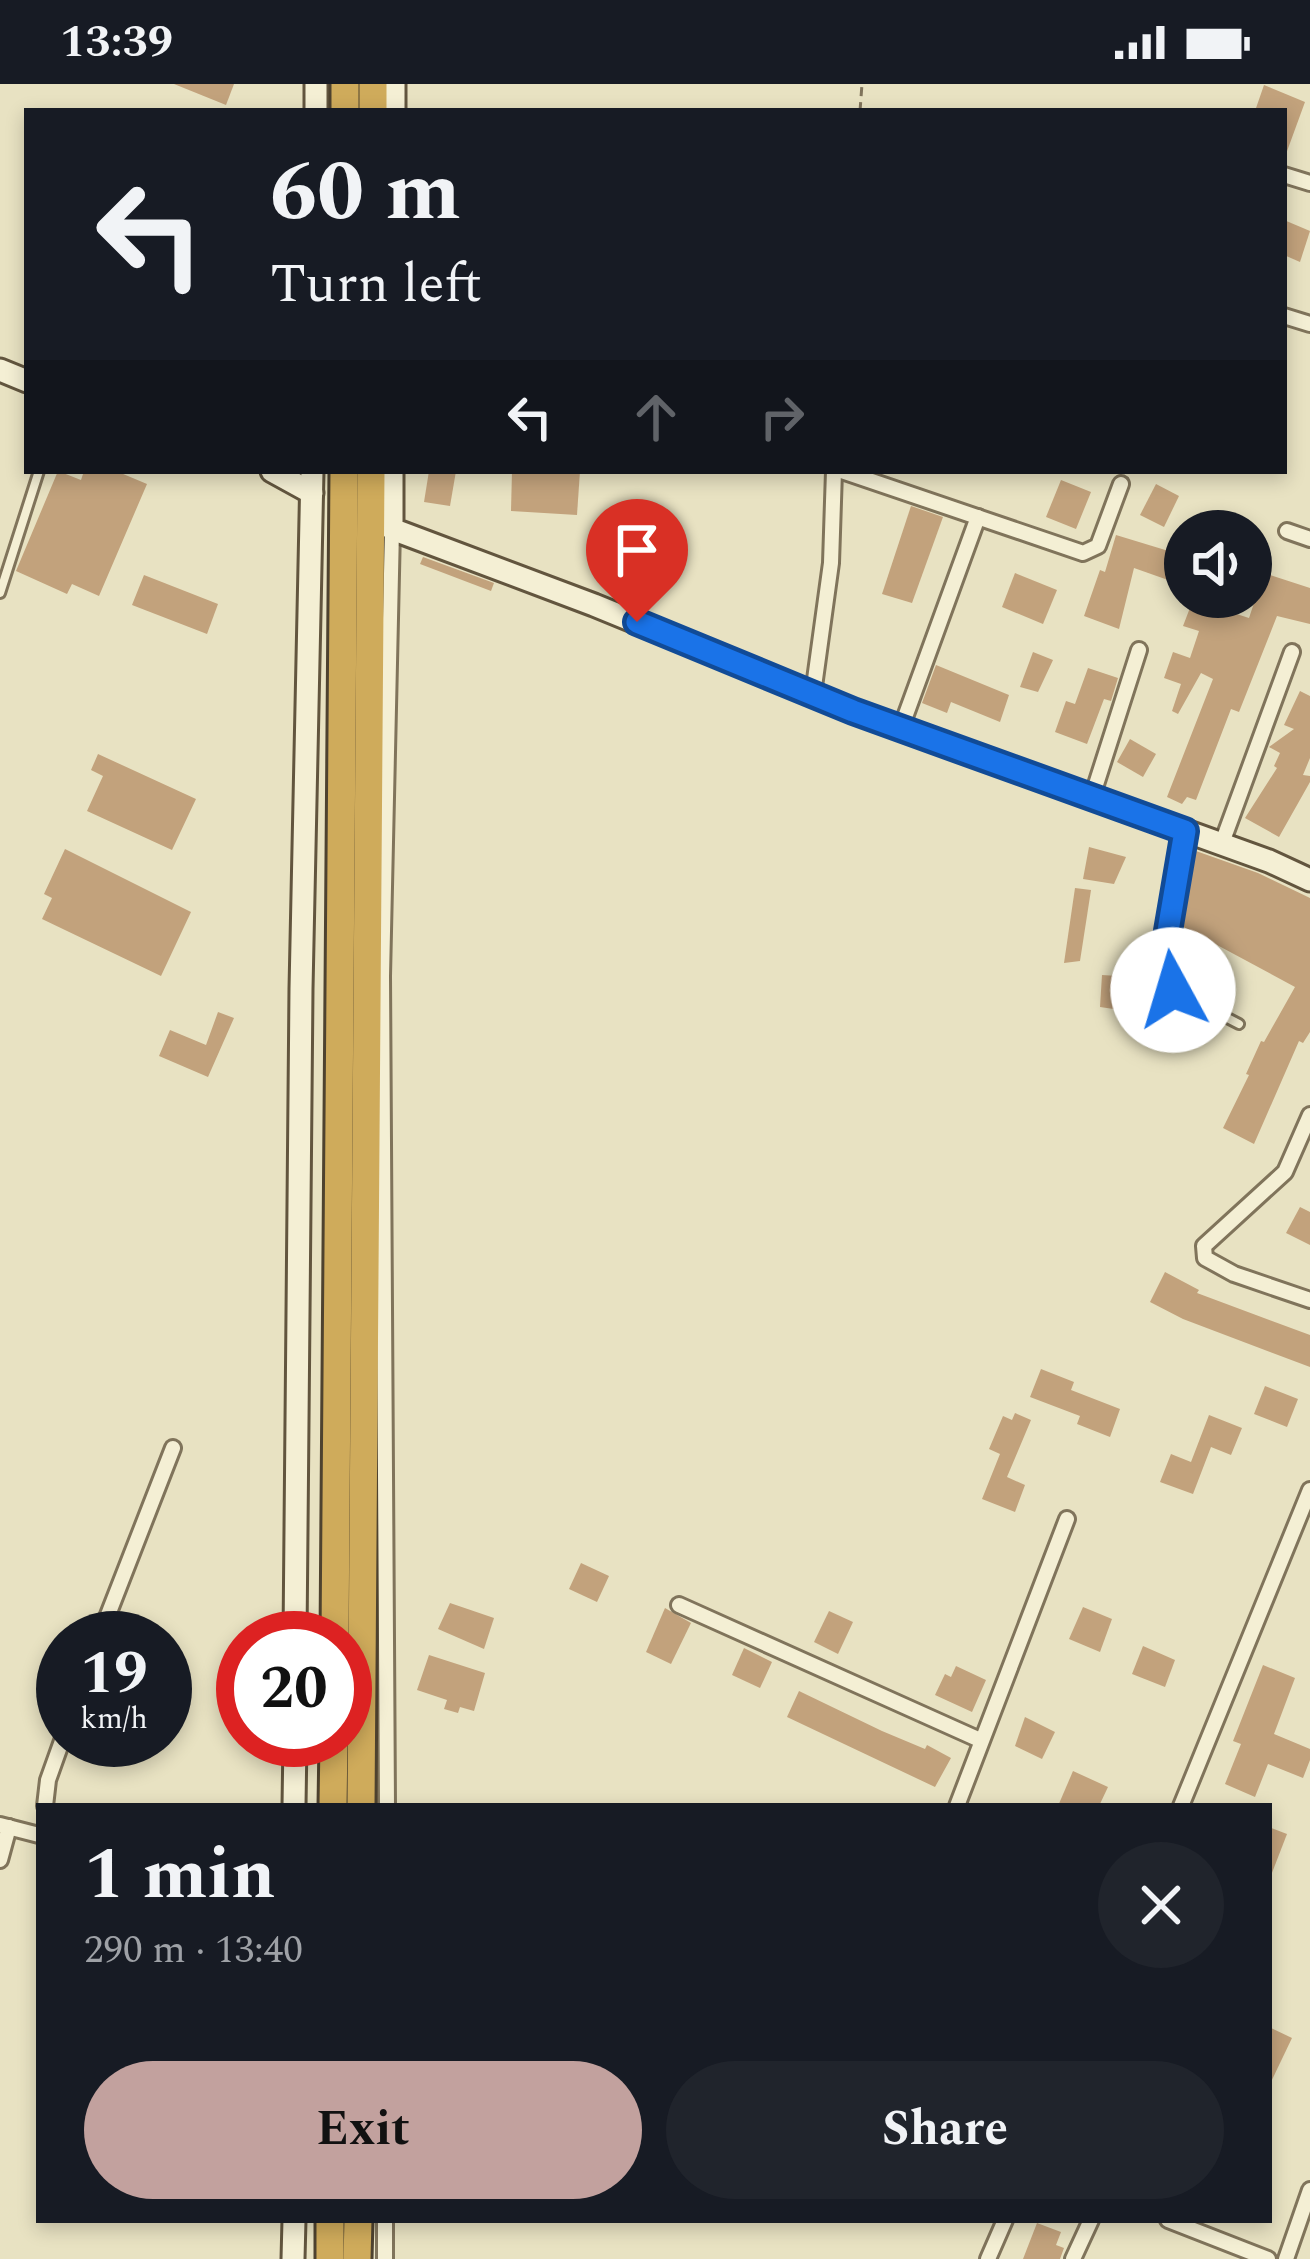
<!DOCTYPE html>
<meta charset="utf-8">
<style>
body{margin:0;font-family:Spectral,serif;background:#20242c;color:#f1f3f6;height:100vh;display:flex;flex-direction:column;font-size:45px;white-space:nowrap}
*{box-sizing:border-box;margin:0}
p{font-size:39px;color:#9ea1a6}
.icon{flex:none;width:66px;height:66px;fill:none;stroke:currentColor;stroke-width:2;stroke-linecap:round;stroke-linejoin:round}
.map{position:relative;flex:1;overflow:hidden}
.details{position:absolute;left:36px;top:1719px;width:1236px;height:420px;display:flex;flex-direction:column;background:#171b24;border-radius:0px;box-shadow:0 6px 18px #0003}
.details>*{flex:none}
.top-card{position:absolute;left:24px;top:24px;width:1263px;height:366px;border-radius:0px;box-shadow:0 6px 18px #0003;background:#171b24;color:#f1f3f6;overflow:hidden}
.fabs{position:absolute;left:1164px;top:426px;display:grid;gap:24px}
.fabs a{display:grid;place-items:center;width:108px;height:108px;border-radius:50%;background:#171b24;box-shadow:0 6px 18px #0003;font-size:60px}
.speed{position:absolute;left:36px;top:1527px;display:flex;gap:24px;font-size:60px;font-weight:700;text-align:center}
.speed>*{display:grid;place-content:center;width:156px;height:156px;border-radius:50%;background:#171b24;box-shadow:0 6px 18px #0003;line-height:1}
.speed small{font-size:30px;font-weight:400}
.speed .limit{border:18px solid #d22;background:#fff;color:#111}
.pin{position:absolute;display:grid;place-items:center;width:102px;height:102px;color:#fff;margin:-123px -51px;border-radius:50% 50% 50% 0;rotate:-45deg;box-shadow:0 0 12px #0007}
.pin .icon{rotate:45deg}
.me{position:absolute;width:132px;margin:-66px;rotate:354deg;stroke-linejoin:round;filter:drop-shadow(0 0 9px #0008)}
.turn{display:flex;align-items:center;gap:42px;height:252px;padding:0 48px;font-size:54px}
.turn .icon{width:156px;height:156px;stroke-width:2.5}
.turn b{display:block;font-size:84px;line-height:102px}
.lanes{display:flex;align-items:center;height:114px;padding:0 48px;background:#0003;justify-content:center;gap:60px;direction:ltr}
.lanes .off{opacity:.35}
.round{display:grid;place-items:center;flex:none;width:126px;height:126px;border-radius:63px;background:#20242c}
.headline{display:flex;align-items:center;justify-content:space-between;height:204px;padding:0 48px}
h1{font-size:72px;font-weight:700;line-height:90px}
.cta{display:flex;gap:24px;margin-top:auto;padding:24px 48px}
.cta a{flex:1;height:138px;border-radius:72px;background:#c2a19e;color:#111;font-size:48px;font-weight:700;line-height:138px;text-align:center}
.cta a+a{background:#20242c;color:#f1f3f6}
.status{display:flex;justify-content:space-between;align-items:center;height:84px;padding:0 60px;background:#171b24;direction:ltr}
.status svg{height:33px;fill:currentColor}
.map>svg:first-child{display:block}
.building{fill:#c2a27c}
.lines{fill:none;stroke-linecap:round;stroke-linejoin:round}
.lane-casing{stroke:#80745b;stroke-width:14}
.street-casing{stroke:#80745b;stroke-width:20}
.secondary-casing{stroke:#62553e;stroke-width:27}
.highway-casing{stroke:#4e422f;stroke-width:33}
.path{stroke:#80745b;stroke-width:3;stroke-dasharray:9 6;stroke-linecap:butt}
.lane{stroke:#f4efd4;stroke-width:8}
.street{stroke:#f4efd4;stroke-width:14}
.secondary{stroke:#f4efd4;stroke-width:21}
.highway{stroke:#cfab5b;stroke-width:27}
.route-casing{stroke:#114b97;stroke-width:30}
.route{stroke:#1a73e8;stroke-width:21}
</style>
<div class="status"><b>13:39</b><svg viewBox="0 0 49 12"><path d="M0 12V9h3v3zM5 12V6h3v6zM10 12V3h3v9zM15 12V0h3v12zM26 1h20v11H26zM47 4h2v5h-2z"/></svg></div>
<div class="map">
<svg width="1310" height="2175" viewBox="0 0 1310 2175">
<rect width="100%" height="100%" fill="#e8e2c2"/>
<!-- building -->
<g class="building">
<path d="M174,0H234L226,21Z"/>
<path d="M1264,1L1305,18L1286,70L1284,27H1255Z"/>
<path d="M1284,136L1310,147L1300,178L1284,171Z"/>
<path d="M58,387L81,396L84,387H116L147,400L99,512L72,500L67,510L16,487Z"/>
<path d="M429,387H456L450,422L424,418Z"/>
<path d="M512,387H580L577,431L511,427Z"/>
<path d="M1061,396L1091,408L1076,445L1046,433Z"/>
<path d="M1156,400L1179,412L1164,443L1140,431Z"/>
<path d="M911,422L943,433L912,519L882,510Z"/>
<path d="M1116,451L1185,472V502L1134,484L1119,545L1084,532L1100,486L1105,488Z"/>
<path d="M423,473L494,499L491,507L420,480Z"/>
<path d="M1015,489L1057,506L1043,540L1002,523Z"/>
<path d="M1264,489L1310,504V540L1277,532L1239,628L1231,625L1196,716L1187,713L1182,720L1167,713L1213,595L1201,589L1178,630L1172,627L1181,600L1164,594L1173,568L1190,574L1199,547L1183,542L1193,516L1249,534Z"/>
<path d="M144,491L218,520L207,550L132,521Z"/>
<path d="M1033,568L1053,576L1038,608L1020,603Z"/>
<path d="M936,581L1009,611L1000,638L951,618L947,629L922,619Z"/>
<path d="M1088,584L1118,594L1111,617L1104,615L1087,660L1055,648L1066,617L1075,620Z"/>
<path d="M1300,607L1310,612V674L1303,691L1310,692V698L1279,753L1245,734L1277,684L1274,682L1280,669L1269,663L1294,645L1284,641Z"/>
<path d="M1130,655L1156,670L1143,693L1117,678Z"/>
<path d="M98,670L196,715L172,766L87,727L103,692L91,686Z"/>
<path d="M1089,763L1126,773L1114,800L1083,795Z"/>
<path d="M65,765L191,828L161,892L42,835L52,814L44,810Z"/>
<path d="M1196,767L1258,789L1310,814V948L1303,959L1299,957L1254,1060L1223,1044L1249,991L1246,990L1261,957L1264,958L1295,903L1178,840Z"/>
<path d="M1075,804L1091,806L1080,877L1064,879Z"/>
<path d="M1102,891L1134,893V928L1100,923Z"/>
<path d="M218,928L234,934L208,993L159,972L170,946L206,961Z"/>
<path d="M1300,1123L1310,1128V1161L1286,1149Z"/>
<path d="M1165,1188L1199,1206L1197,1209L1310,1251V1283L1183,1235L1150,1218Z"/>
<path d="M1041,1285L1074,1298L1071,1306L1120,1325L1110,1353L1077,1340L1080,1332L1030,1313Z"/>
<path d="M1265,1302L1298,1315L1287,1343L1254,1330Z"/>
<path d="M1015,1329L1031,1336L1007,1393L1025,1401L1015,1428L982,1415L1000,1370L989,1365L1003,1332L1012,1336Z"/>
<path d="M1209,1331L1242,1344L1231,1371L1211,1363L1193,1410L1160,1398L1171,1370L1191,1378Z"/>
<path d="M581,1479L609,1492L597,1518L569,1505Z"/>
<path d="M450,1519L494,1534L484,1565L438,1545Z"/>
<path d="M1083,1523L1112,1535L1100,1568L1069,1555Z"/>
<path d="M665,1524L691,1539L671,1580L646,1568Z"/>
<path d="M829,1527L853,1538L838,1570L814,1558Z"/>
<path d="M1143,1562L1175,1576L1165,1603L1132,1590Z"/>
<path d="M744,1564L772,1578L760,1604L732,1591Z"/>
<path d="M429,1571L485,1589L474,1627L460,1623L458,1629L444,1625L447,1616L417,1606Z"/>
<path d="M1263,1581L1295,1594L1274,1650L1310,1665V1676L1303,1694L1268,1680L1255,1713L1225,1700L1241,1660L1233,1657Z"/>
<path d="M956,1582L986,1596L972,1628L935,1611L945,1590L951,1593Z"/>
<path d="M799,1607L882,1647L925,1665L927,1661L951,1674L935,1703L787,1633Z"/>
<path d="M1025,1633L1055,1648L1042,1675L1015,1662Z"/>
<path d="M1073,1687L1108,1703L1099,1722H1058Z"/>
<path d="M1269,1743L1287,1750L1270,1794H1269Z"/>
<path d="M1269,1943L1292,1954L1269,2002Z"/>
<path d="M1037,2139L1061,2148L1056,2161L1064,2164L1060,2175H1023Z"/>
</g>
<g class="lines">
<defs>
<g id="lane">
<path d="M0,509L39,387"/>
<path d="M1185,748L1161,888L1173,906L1239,940"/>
</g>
<g id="street">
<path d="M1284,91L1310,99"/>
<path d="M1284,232L1310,240"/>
<path d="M842,387L1083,469L1098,462L1121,400"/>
<path d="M1287,447L1310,455"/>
<path d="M813,610L831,479L834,387"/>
<path d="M901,644L978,433"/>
<path d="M1092,713L1139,566"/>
<path d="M1222,759L1292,568"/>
<path d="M1310,1031L1285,1088L1204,1162L1205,1174L1234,1190L1310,1216"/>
<path d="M679,1521L980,1656"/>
<path d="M99,1554L173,1364"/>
<path d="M45,1722L48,1696L63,1654"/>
<path d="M387,1722L382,892L392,445"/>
<path d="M957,1722L1067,1435"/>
<path d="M1181,1722L1310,1406"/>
<path d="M0,1741L39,1751"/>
<path d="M0,1776L9,1743"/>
<path d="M1168,2136L1268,2175"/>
<path d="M385,2175V2136"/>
<path d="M988,2175L1005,2136"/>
<path d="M1073,2175L1091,2136"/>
<path d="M1286,2175L1310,2106"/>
</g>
<g id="secondary">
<path d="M316,27V0"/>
<path d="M394,27V0"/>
<path d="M0,286L27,297"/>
<path d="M272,387L312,409"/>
<path d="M392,387V445L594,521L853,627L1269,777L1310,796"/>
<path d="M295,1554L301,905L312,387"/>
<path d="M294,1722L295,1656"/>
<path d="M293,2175L294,2136"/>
</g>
<g id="highway">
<path d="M345,27V0"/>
<path d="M373,27V0"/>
<path d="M335,1554L344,387"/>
<path d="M333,1722L334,1656"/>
<path d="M361,1722L371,387"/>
<path d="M330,2175V2136"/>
<path d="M357,2175L358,2136"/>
</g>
</defs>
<!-- lane casing -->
<use href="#lane" class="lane-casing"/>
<!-- street casing -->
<use href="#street" class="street-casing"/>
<!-- secondary casing -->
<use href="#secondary" class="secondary-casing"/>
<!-- highway casing -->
<use href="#highway" class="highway-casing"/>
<!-- path -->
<path class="path" d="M860,27L862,0"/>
<!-- lane -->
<use href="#lane" class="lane"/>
<!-- street -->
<use href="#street" class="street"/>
<!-- secondary -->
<use href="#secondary" class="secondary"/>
<!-- highway -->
<use href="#highway" class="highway"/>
</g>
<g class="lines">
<defs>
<path id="route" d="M637,538L853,627L1185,747L1161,888L1173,906"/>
</defs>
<!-- route casing -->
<use href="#route" class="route-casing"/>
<!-- route -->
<use href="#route" class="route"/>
</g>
</svg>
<div class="fabs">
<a><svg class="icon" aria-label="sound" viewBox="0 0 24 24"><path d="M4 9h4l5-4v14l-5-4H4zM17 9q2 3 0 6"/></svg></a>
</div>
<div class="speed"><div>19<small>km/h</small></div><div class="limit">20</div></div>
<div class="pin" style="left:637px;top:538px;background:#d93025"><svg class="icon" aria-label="arrive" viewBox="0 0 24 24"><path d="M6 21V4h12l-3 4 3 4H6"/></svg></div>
<svg class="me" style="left:1173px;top:906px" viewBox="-20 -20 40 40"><circle r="19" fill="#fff"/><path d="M0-13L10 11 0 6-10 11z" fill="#1a73e8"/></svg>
<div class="top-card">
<div class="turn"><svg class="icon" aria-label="left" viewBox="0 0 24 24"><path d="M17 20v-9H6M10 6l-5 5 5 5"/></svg><div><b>60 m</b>Turn left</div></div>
<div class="lanes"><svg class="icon" aria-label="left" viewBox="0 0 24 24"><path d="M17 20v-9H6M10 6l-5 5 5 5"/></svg><svg class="icon off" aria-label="ahead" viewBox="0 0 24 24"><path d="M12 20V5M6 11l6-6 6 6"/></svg><svg class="icon off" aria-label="right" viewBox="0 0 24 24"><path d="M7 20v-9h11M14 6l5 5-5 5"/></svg></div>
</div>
<section class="details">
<div class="headline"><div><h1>1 min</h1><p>290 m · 13:40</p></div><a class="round"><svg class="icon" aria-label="close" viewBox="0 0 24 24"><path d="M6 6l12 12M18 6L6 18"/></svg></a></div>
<div class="cta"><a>Exit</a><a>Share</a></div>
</section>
</div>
